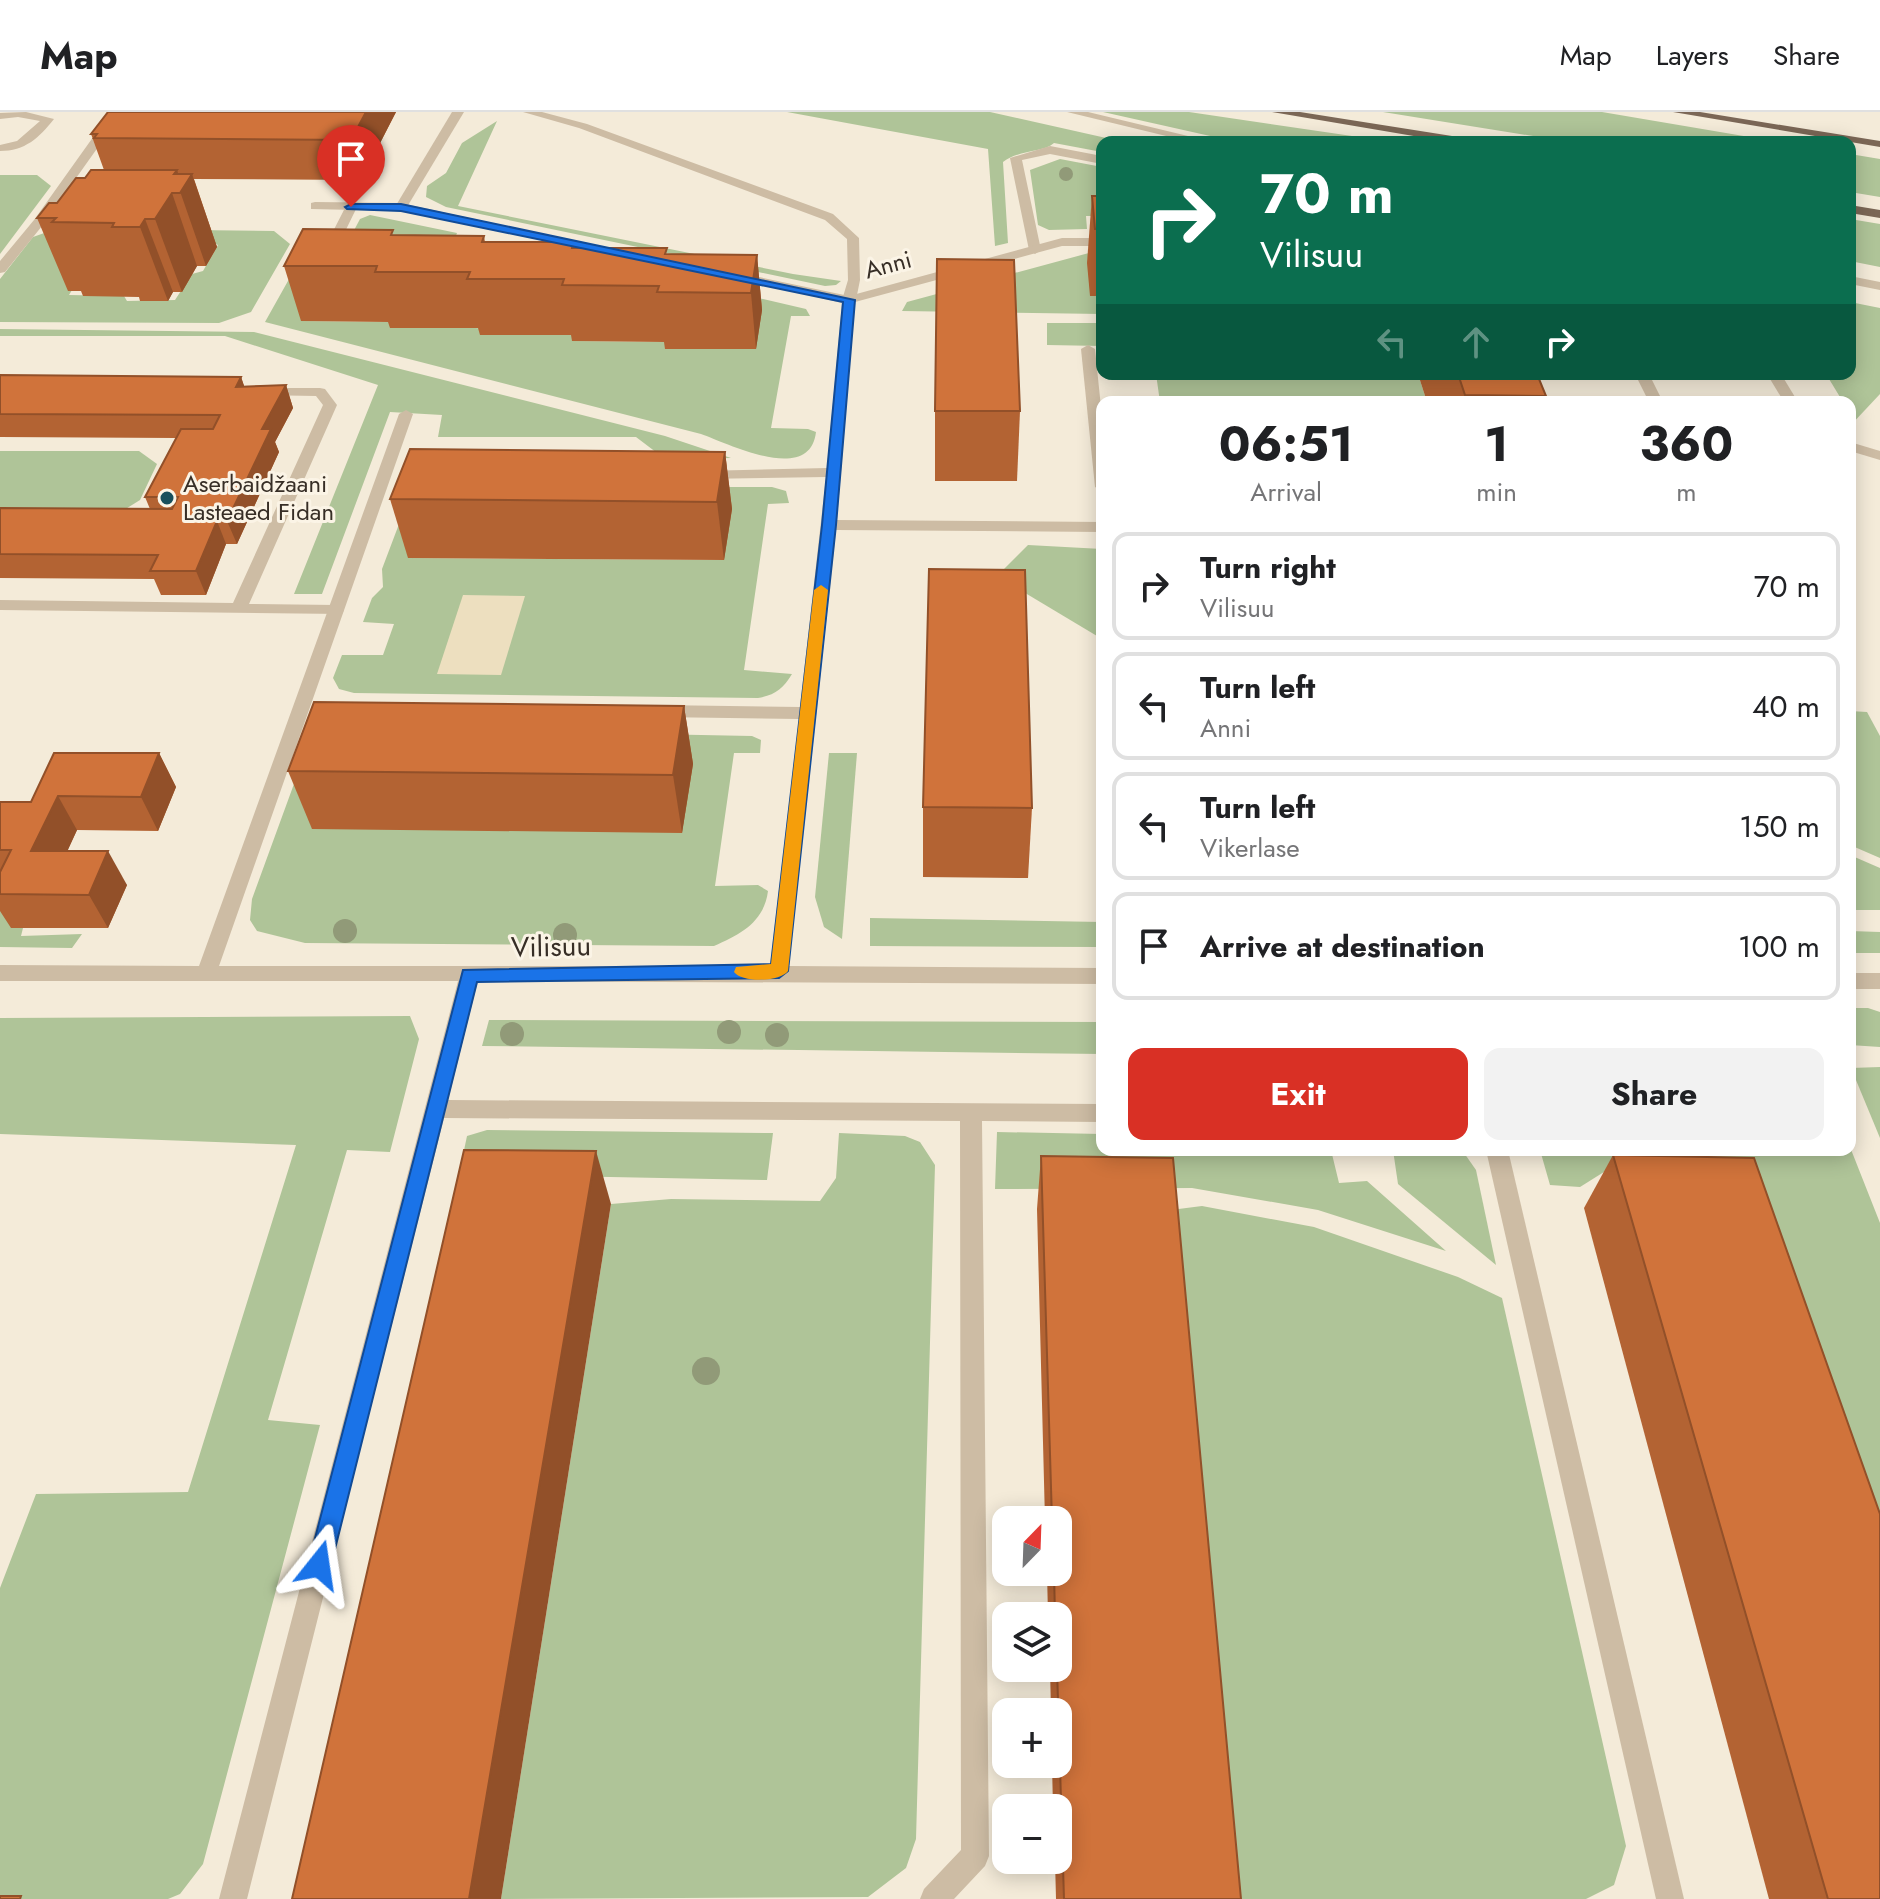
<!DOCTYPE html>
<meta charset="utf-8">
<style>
body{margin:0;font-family:Jost,sans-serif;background:#f2f2f2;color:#202124;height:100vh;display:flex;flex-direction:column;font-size:30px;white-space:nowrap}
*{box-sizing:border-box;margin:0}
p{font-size:26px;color:#757577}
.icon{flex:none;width:44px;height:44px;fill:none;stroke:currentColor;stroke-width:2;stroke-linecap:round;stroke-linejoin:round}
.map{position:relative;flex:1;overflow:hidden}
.sheet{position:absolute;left:1096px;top:284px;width:760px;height:760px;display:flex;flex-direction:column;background:#fff;border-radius:16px;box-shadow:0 4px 20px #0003}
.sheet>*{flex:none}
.top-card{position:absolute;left:1096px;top:24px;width:760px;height:244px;border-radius:16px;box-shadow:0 4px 20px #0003;background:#0b6e4f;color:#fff;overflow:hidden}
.needle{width:52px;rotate:23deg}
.tools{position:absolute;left:992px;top:1394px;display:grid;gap:16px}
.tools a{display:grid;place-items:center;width:80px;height:80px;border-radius:16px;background:#fff;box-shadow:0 4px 20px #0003;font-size:40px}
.pin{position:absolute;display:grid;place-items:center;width:68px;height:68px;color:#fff;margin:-82px -34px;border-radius:50% 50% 50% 0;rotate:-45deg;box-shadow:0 0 8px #0007}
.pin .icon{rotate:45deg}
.me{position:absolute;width:88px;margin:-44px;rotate:15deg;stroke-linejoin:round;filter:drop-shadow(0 0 6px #0008)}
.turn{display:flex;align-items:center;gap:28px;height:168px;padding:0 32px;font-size:36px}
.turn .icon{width:104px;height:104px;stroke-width:2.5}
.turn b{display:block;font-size:56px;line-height:68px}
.lanes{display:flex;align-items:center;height:76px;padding:0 32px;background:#0003;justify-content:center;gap:40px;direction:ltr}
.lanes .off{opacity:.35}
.eta{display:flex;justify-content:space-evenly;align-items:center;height:136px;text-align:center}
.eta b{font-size:48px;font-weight:700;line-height:56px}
.action{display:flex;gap:16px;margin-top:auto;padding:16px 32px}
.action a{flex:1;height:92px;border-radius:16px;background:#d93025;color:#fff;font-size:32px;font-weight:700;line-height:92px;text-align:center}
.action a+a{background:#f2f2f2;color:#202124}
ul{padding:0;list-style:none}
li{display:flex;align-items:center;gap:24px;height:108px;margin:0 16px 12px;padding:0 16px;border:4px solid #e0e0e0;border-radius:16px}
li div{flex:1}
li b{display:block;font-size:30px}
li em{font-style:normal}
header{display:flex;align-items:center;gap:48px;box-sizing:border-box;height:112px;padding:0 40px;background:#fff;border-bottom:2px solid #e0e0e0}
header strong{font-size:38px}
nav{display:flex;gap:44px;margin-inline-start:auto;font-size:28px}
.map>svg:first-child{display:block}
.green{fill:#afc498}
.plaza{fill:#eddfbf}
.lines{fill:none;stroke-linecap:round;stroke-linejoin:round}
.service{fill:#cdbca4;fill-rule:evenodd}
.pedestrian{fill:#cdbca4;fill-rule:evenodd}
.minor{fill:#cdbca4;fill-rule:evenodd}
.tertiary{fill:#cdbca4;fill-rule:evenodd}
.primary{fill:#7b6756;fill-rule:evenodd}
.tree{fill:#919a78}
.wall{fill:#b36333}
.shaded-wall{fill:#925029}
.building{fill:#d0733b;stroke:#925029;stroke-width:2}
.route{fill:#1a73e8;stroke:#114b97;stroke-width:2}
.slow{fill:#f59e0b}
.poi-dot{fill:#184f5c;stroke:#fbf4e6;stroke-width:3}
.labels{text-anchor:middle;stroke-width:6;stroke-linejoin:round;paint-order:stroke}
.far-street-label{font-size:24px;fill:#372e26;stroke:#fbf4e6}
.far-poi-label{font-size:24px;fill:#372e26;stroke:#fbf4e6;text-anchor:start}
.street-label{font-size:28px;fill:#372e26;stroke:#fbf4e6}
</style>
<header>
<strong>Map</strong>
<nav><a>Map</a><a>Layers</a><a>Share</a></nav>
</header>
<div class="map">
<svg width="1880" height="1787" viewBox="0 0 1880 1787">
<rect width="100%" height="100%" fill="#f4ebd9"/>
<!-- green -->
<g class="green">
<path d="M787,0H990L1124,30H1102V40L1054,31C1043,41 1020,37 1003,50L1008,131L995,134L988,37Z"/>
<path d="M1103,0H1189L1393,30H1237Z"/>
<path d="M1383,0H1602L1779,30H1570Z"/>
<path d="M497,9L458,94L793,162L841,169L836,173L825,174L446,95L426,85L427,74L446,61L462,31Z"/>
<path d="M1850,42L1880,47V85L1850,80Z"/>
<path d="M1060,47L1102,55V104H1086L1087,117L1049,118L1038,113L1030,58Z"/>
<path d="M0,63H37L51,74L0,142Z"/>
<path d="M370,103L457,121L450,140L351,124L360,107Z"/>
<path d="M1850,107L1880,112V155L1850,149Z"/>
<path d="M191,118L274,119L290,132L251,200L219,211L0,210V167L33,125L50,119L84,158L69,183L124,184L127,189L175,188L192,162L203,159L218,133Z"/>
<path d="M1100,138L1090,184H1102V202L902,199L907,190Z"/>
<path d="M293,160L302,209L392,210L574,223L573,229L666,230L665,237H756L727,198L728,179L806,197L810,204H791L771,316L808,317L816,320C810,373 729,332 701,322L265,210Z"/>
<path d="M1850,190L1880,196V282L1850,314V290H1843L1826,262H1850Z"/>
<path d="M1047,211H1102V234L1047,233Z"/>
<path d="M0,217L254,220L665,324L731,346L665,347L636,325H438L442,303L390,300L322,482H294L378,273L225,224H0Z"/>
<path d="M1156,262H1418L1427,290H1160Z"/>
<path d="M0,339H139L157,352L140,388L116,403L0,402Z"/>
<path d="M694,375H772L786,379L789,391L768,392L744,558L792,562C783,577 775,583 758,586L354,581L339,577L333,566L342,543H383L394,512L363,510L372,486L383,475L382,457L410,383L408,446L723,448Z"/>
<path d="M1028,433L1102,437V527L997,464Z"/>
<path d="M1850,599L1867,600L1880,624V746L1850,733Z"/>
<path d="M650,622L752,624L761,628L760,641H734L715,774L758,773L768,779C764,810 741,822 714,834L305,831L257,819L250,808L252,787L310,628Z"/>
<path d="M829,641H857L842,827L824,815L815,785Z"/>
<path d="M1850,743L1880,756V798H1850Z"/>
<path d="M0,772L12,816H23L21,824L82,822L72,836L0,835Z"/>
<path d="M870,806L1102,810V835L870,834Z"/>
<path d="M1850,819L1880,820V841H1850Z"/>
<path d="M1850,896H1868L1880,900V935L1850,933Z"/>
<path d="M410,904L419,927L390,1040L347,1038L268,1308L320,1313L203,1752L180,1782L168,1787H0V1476L36,1382L188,1380L296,1033L0,1022V906Z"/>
<path d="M489,908L1102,910V942L482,934Z"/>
<path d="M1880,955V1026L1851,956Z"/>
<path d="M487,1018L773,1021L767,1068L459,1062L467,1024Z"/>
<path d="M997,1020L1102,1022V1038H1331L1339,1071L1367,1069L1446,1139L1318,1098L1192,1076L995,1077Z"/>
<path d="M839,1021L905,1024L920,1030L935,1053L916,1727L906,1756L868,1785L501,1787L611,1092L671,1087L820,1089L836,1066Z"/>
<path d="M1850,1035L1880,1111V1589L1593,1096L1674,1038H1850Z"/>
<path d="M1393,1038H1462L1476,1058L1496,1153L1398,1072Z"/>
<path d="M1540,1038H1639L1580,1075L1550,1073Z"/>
<path d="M1202,1094L1314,1115L1458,1165L1502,1186L1626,1734L1614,1773L1586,1787H1221L1163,1099Z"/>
</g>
<!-- plaza -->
<path class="plaza" d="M463,483L525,484L501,563L437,562Z"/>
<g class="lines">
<!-- service -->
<g class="service">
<path d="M26,0L54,7C39,26 25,39 0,39V33L17,29L40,9L18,5L0,7V1Z"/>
<path d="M452,0H464L407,95L397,98L395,95Z"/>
<path d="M523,0H542L587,12L833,102L859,126L860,168L856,188L849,192L842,188L848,168L847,127L825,108L579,16Z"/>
<path d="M1050,34L1102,44V52L1050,42L1022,48L1041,138L1035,142L1029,138L1010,46Z"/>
<path d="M347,92L357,95L337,136L340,140L330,143L324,137Z"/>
<path d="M1635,262H1649L1663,290H1649Z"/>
<path d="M1767,262H1781L1798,290H1784Z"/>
<path d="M263,276H320L325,277L337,293L249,492L336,493L344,498L342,502L0,498V488L233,491L323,293L316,284L258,283L256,280Z"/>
<path d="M1850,330L1880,339V348L1850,339Z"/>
</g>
<!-- pedestrian -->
<path class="pedestrian" d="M111,0H123L42,114L5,160L0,161V149L34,108Z"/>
<!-- minor -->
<g class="minor">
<path d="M315,90L401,91L632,142L626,146L401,99L311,97V91Z"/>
<path d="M1062,126H1102V134H1062L855,190L837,408L1102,410V420L836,418L789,854L1102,856V872L478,869L448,988L1102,992V1010L982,1009L989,1744L985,1754L954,1787H920L924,1777L961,1738L960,1009L444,1006L247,1787H219L458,869H0V853L199,854L399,302L406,298L413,302L219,854H770L799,607L658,605L649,599L658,593L800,595L826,365L702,367L695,363L702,359L827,356L842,191L729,164L735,160L849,184Z"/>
<path d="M1088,233L1095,237L1102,305V379L1095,375L1081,237Z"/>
<rect x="1850" y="861" width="30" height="16"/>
<path d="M1486,1038H1508L1684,1787H1656Z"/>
</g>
<!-- tertiary -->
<g class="tertiary">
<path d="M1067,0H1088L1213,30H1191Z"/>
<path d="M1850,164L1880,170V178L1850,172Z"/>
</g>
<!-- primary -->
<g class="primary">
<path d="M1272,0H1300L1471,27L1477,30H1449Z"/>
<path d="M1673,0H1700L1880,29V35Z"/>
<path d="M1850,93L1880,98V106L1850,101Z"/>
</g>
</g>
<!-- trees -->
<g class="tree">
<circle cx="1066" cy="62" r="7"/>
<circle cx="345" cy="819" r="12"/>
<circle cx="565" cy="823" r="12"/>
<circle cx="729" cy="920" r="12"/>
<circle cx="512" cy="922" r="12"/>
<circle cx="777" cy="923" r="12"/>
<circle cx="706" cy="1259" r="14"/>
</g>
<!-- wall -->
<g class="wall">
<path d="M108,0H396L361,68L194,67L217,135L206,154H197L182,180H173L168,189H140L139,185L83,184L81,179H68L37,106L57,91L85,66L104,58L91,22Z"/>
<path d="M1092,84H1102V184H1090L1087,151Z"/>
<path d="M395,123L484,124L485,130L667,142L757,143L762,198L756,237H665L664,230L572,229L571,223H480L478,216H390L388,210L301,209L284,154Z"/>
<path d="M1418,262H1537L1546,284L1544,290H1427Z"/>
<path d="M0,263L241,265L244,274L286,273L293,296L275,330L279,340L237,432H226L206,483H161L154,467L0,466V396L150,397L145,385L176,326L0,325Z"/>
<path d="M935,299H1020L1017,369H935Z"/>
<path d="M725,340L732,397L724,448L408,446L390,387Z"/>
<path d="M684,594L693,652L682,721L312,717L288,659Z"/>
<path d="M159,641L176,675L158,719L77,718L67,739L127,773L108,816H11L0,799V690H31Z"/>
<path d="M923,695L1032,696L1028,766L923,765Z"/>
<path d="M1613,1043L1880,1787H1769L1584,1096Z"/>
<path d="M1041,1044L1241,1787H1056L1055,1748H1058V1696H1053L1052,1652H1058V1600H1051L1050,1556H1058V1504H1048L1047,1460H1058V1408H1045L1037,1097Z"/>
</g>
<!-- shaded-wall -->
<g class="shaded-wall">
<path d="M366,0H396L361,68L351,28Z"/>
<path d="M177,58L183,76L192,62L217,135L206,154L174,62Z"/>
<path d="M172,81L197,154L182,180L155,107Z"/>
<path d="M145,107L173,180L168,189L140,115Z"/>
<path d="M757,143L762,198L756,237L751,181Z"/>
<path d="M241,265L249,288L236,275Z"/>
<path d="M286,273L293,296L275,330L279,340L237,432L227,409L262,317Z"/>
<path d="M725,340L732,397L724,448L717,390Z"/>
<path d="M217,409L226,432L206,483L196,459Z"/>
<path d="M684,594L693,652L682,721L673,663Z"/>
<path d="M159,641L176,675L158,719L141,685Z"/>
<path d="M58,684L77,718L52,773L31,739Z"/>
<path d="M108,739L127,773L108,816L89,783Z"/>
<path d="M596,1039L611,1092L501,1787H469Z"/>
</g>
<!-- building -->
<g class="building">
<path d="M108,0H366L351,28L94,26L97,22H91Z"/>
<path d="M91,58H177L174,62H192L180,81H172L155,107H145L140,115H112L114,111L52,110L56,106H37L49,91H57L76,66H85Z"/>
<path d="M1092,84H1102V117H1095Z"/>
<path d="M303,117L393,118L391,123L484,124L482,130H573L572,136H667L665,142L757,143L751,181L657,180L659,174L562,173L564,167H467L470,160H375L377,154H284Z"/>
<path d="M937,147L1014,148L1020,299H935Z"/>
<path d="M1458,262H1537L1546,284L1465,283Z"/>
<path d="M0,263L241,265L236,275L286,273L262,317H271L227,409H217L196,459H150L158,443L0,442V396L172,397L178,385H145L181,317H213L220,303L0,302Z"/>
<path d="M410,337L725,340L717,390L390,387Z"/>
<path d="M929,457L1025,458L1032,696L923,695Z"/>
<path d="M314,590L684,594L673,663L288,659Z"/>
<path d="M54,641H159L141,685L58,684L31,739H108L89,783L0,782V760L11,738H0V690H31Z"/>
<path d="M464,1038L596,1039L469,1787H292Z"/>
<path d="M1613,1043L1754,1046L1880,1402V1787H1828Z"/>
<path d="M1041,1044L1173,1046L1241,1787H1064L1057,1556H1058V1504H1055L1054,1460H1058V1408H1052Z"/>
<path d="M0,1784H21L20,1787H0Z"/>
</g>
<!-- route -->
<path class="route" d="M351,92H401L855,188L836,413L788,859L779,866L477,870L331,1453L327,1461L319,1464L311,1461L308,1453L463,858L771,852L822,413L843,190L401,99L347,97L345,95Z"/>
<!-- slow -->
<path class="slow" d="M821,473L828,478L788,859C780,870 742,871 734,860L736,855L771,852L814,478Z"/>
<!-- markers -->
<circle class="poi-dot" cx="167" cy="386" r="8"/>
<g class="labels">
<!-- far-street labels -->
<g class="far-street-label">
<text transform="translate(888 153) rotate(-15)" y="8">Anni</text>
</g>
<!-- far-poi labels -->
<g class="far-poi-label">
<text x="183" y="380">Aserbaidžaani<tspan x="183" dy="28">Lasteaed Fidan</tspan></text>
</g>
<!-- street labels -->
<g class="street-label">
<text transform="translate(551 834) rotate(-1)" y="10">Vilisuu</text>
</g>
</g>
</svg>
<div class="tools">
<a><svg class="needle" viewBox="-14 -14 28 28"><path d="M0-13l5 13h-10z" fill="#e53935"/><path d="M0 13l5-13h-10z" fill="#757577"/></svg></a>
<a><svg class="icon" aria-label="layers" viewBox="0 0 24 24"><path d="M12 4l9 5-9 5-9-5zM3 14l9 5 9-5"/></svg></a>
<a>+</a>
<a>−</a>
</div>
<div class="pin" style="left:351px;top:95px;background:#d93025"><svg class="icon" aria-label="arrive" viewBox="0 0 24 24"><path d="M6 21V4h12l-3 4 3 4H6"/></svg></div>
<svg class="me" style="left:319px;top:1453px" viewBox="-20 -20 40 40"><path d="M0-17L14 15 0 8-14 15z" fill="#1a73e8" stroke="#fff" stroke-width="4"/></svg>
<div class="top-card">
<div class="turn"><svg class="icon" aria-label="right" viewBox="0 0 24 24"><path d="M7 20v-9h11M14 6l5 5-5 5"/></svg><div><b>70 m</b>Vilisuu</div></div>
<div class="lanes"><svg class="icon off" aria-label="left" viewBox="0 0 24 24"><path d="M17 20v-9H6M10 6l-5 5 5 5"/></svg><svg class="icon off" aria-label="ahead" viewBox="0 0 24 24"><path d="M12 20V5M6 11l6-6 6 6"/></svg><svg class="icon" aria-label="right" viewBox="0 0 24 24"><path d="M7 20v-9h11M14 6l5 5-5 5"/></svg></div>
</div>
<section class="sheet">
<div class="eta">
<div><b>06:51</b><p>Arrival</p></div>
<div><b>1</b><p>min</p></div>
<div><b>360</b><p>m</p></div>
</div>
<ul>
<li><svg class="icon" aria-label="right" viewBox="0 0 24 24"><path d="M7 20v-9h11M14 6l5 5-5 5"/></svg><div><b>Turn right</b><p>Vilisuu</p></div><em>70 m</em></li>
<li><svg class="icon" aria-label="left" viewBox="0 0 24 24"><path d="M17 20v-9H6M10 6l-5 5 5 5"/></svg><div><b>Turn left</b><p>Anni</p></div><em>40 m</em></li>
<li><svg class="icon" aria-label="left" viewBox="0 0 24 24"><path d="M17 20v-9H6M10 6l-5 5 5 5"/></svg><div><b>Turn left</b><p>Vikerlase</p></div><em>150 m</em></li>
<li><svg class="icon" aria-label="arrive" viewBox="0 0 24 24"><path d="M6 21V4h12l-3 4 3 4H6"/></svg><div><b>Arrive at destination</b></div><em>100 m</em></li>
</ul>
<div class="action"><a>Exit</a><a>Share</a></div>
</section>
</div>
